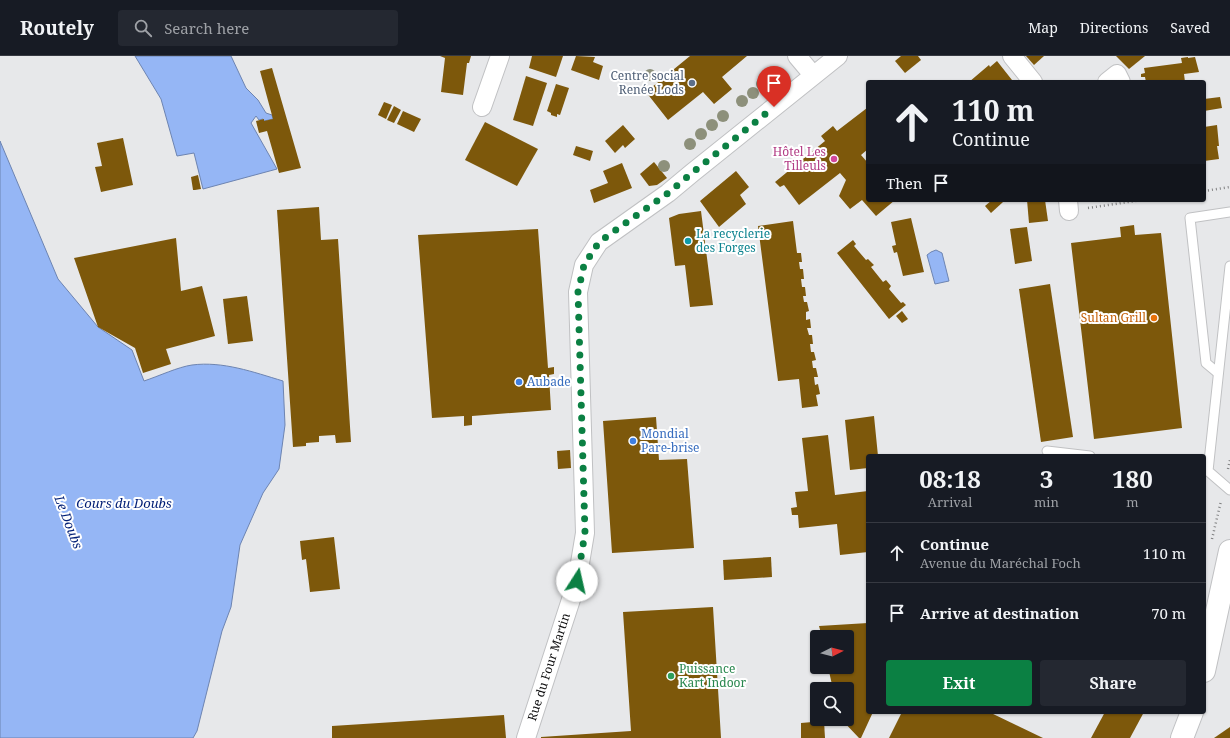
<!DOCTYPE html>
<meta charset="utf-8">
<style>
body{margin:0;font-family:"Noto Serif",serif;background:#242831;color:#f1f3f6;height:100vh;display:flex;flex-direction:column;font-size:15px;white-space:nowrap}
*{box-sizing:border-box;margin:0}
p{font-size:13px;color:#9ea1a6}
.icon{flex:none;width:22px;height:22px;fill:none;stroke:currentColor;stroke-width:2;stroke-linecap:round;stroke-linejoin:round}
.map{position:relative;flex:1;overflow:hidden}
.drawer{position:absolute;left:866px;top:398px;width:340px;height:260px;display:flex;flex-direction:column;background:#171b24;border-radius:4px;box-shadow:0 1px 3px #0004}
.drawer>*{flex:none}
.guide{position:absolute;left:866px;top:24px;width:340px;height:122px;border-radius:4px;box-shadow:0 1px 3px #0004;background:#171b24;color:#f1f3f6;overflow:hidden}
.needle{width:26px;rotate:84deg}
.fabs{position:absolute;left:810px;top:574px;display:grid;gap:8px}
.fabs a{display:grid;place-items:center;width:44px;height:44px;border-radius:4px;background:#171b24;box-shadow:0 1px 3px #0004;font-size:20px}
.pin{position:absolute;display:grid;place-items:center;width:34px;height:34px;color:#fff;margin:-41px -17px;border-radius:50% 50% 50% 0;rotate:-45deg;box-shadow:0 0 4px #0007}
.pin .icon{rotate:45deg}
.me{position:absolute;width:44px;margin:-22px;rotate:10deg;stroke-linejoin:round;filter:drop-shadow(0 0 3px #0008)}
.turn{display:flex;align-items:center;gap:14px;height:84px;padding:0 20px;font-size:18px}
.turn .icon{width:52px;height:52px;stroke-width:2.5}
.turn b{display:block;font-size:28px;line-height:34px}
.then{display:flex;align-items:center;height:38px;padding:0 20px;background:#0003;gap:8px;font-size:15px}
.eta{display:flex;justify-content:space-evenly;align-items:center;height:68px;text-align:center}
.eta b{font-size:24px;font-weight:700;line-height:28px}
.primary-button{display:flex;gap:8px;margin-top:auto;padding:8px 20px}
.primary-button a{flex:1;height:46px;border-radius:4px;background:#0b8043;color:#fff;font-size:16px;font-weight:700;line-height:46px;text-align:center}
.primary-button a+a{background:#242831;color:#f1f3f6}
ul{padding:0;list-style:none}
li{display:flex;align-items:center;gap:12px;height:60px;padding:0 20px;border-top:1px solid #363941}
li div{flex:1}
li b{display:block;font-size:15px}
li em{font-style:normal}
header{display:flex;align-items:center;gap:24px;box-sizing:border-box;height:56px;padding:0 20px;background:#171b24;border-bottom:1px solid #363941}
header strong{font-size:19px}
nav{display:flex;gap:22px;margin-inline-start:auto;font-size:14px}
.search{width:280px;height:36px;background:#242831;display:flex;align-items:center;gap:10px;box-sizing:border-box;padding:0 14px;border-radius:4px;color:#9ea1a6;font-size:15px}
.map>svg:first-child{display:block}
.water{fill:#95b6f5;stroke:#6d84b1}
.building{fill:#7d580b}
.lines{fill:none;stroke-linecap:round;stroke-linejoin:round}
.lane-casing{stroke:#c0c1c3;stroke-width:11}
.street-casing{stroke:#c0c1c3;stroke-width:20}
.secondary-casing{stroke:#c0c1c3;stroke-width:24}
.path{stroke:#808182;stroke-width:2.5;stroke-dasharray:1 3;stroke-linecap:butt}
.lane{stroke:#fff;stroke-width:9}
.street{stroke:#fff;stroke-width:18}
.secondary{stroke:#fff;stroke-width:22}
.tree{fill:#8d907b}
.route{stroke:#0b8043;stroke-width:7;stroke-dasharray:0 12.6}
.service-dot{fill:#5c6f8a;stroke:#fff;stroke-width:1.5}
.hotel-dot{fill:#d1479c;stroke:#fff;stroke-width:1.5}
.culture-dot{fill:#0f9aa8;stroke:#fff;stroke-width:1.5}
.food-dot{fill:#e8710a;stroke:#fff;stroke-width:1.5}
.shop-dot{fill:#3f7fe0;stroke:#fff;stroke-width:1.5}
.leisure-dot{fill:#2e9e5b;stroke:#fff;stroke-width:1.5}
.labels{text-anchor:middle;stroke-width:4;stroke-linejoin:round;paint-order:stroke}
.service-label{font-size:12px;fill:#4e5e75;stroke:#fff;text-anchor:end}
.hotel-label{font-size:12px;fill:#b23c85;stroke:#fff;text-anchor:end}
.culture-label{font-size:12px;fill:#0d838f;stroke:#fff;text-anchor:start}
.food-label{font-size:12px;fill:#c56008;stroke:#fff;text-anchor:end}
.shop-label{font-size:12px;fill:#366cbe;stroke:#fff;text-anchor:start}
.street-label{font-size:12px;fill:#101011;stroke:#fff}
.leisure-label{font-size:12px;fill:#27864d;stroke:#fff;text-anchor:start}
.water-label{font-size:13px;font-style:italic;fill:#001e75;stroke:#fff}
</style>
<header>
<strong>Routely</strong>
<div class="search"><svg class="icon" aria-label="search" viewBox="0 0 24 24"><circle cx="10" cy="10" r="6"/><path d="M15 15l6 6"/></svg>Search here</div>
<nav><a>Map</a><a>Directions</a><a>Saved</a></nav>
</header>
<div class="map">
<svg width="1230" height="682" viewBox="0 0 1230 682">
<rect width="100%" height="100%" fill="#e7e8ea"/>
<!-- water -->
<g class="water">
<path d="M135,0H231L246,32L258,44L266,57L272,59L273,63L264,65L263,63L259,64L256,60L251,67L277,113L203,133L194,97L177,100L161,43Z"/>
<path d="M0,85L58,223L98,271L132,294L144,325C159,320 178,311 192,309C223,305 253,316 283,325L285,369L279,413L263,437L240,489L231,551L222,575L197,675L193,682H0Z"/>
<path d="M936,194L942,197L949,225L935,228L927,199L931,196Z"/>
</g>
<!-- building -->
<g class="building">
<path d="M440,0H471L469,7H467L463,39L441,36L445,2Z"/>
<path d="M532,0H563L556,21L529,12Z"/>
<path d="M576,0L595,1L593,6L603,10L599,24L571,14Z"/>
<path d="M690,0H747L722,21L732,33L714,48L703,36L668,64L646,36Z"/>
<path d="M901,0H918L921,4L905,17L895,5Z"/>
<path d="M1026,0H1044L1034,9Z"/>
<path d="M1116,0H1145L1129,13Z"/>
<path d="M1188,1V2L1195,1L1199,16L1184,18L1185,26H1146L1145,21H1141V18L1145,17L1144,12L1182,7L1181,2Z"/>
<path d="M997,5L1012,24L1009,26H969L989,9L990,11Z"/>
<path d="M272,12L301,112L279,117L267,75L259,77L256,65L264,63V65L273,63L260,15Z"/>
<path d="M526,20L547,27L533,70L513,64Z"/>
<path d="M556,28L569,32L560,59L557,58V61L551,59V57L547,55Z"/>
<path d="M1220,41L1222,52L1204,55V43Z"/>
<path d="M384,46L392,49L386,63L378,59Z"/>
<path d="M394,50L401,54L394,67L387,64Z"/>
<path d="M867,52L868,54V93L861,99L868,107V144H895L876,160L862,144L850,153L839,140L846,124L840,117L799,149L784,129L780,131L775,126L825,85L821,80L833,70L837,75Z"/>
<path d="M403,55L421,63L414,76L397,68Z"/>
<path d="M485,66L538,93L517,130L465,104Z"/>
<path d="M623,69L635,83L625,92L623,89L615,97L605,85Z"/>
<path d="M1217,69L1219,90H1217L1219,103L1204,105V71Z"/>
<path d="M123,82L133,129L101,136L95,111L102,110L97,87Z"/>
<path d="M576,90L593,95L590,105L573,99Z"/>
<path d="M654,106L667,122L657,129L649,130L640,118Z"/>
<path d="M622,107L632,132L594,147L590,134L608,127L603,115Z"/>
<path d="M736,115L749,131L740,139L746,148L719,171L700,145Z"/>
<path d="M198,119L201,133L195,134H193L191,121Z"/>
<path d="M992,144H1002L1003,146L991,157L985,150Z"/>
<path d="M1027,144H1045L1048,165L1029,167Z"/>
<path d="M319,151L321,184L338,183L351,386L336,387L335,379L319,380V386L306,387V390L293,391L277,154Z"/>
<path d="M701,155L713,249L690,251L685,209L675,210L669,162L679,158Z"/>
<path d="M911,162L924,216L903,220L897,196L894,197L892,190L896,189L891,166Z"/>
<path d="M793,165L797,197H801L802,206H799L800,213H803L804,223H801L802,231H805L806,240H803L804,246H807L809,255L806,256V264L810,263L811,272H807L809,279H812L813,288H810L811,296H814L816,304L812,305L813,312H816L818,321H814L815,329L818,328L820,338L816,339L818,350L802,352L799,323L778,325L758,170Z"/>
<path d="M1134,169L1135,179L1161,177L1182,372L1094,383L1071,187L1121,181L1120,171Z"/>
<path d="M1027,171L1032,205L1015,208L1010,173Z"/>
<path d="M538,173L548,312L554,311V318L549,319L551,354L472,360V369L464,370V360L432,362L418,179Z"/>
<path d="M176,182L181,235L202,230L215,280L166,293L171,308L143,317L135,292L98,271L74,202Z"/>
<path d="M853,184L856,188L854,190L866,204L868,203L874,209L871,211L883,226L886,224L891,230L889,233L901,247L903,246L906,249L889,263L837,197Z"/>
<path d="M1050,228L1073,381L1041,386L1019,233Z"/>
<path d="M247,240L253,285L228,288L223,243Z"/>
<path d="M902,255L908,263L902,267L896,260Z"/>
<path d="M874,360L878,400H868V412L850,414L845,364Z"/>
<path d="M656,361L659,404L687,403L694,492L612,497L603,365Z"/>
<path d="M828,379L835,439L868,435V496L840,499L837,468L799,472L798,459H792L791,452L797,451L795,436L808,435L802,382Z"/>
<path d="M570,394L571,412L558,413L557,395Z"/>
<path d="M334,481L340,533L310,536L306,503L302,504L300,485Z"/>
<path d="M771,501L772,521L724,524L723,504Z"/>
<path d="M713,551L721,682H541V681L631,675L623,556Z"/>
<path d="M868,567V656H873L861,682H859L841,663H847V633H833L828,611H847V581H822L819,570Z"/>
<path d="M902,656H989L1043,682H889Z"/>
<path d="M1105,656H1144L1130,682H1091Z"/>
<path d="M504,659L506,682H332V670Z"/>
<path d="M824,665L825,682H801V667Z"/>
<path d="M1230,671V682H1214Z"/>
</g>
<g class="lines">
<defs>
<g id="lane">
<path d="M1230,210L1208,415L1230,434"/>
<path d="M1218,317L1206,307L1190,162L1230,156"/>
<path d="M1047,395L1090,400"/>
</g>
<g id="street">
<path d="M797,0L813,19"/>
<path d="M1012,0L1033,26"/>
<path d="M1107,26L1117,18L1121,26"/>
<path d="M482,51L500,0"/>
<path d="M1068,144L1069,155"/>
<path d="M526,682L577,525L585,477L578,236L584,209L599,186L668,137L692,117L838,0"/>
</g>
<g id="secondary">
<path d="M1204,615L1230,495"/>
<path d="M1182,682L1192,656"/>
</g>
</defs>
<!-- lane casing -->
<use href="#lane" class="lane-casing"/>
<!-- street casing -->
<use href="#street" class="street-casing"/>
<!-- secondary casing -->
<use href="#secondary" class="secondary-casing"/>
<!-- path -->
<g class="path">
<path d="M1204,135L1230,131"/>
<path d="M1088,152L1142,144"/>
<path d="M1228,413L1230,404"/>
<path d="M1212,483L1221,445"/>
</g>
<!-- lane -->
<use href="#lane" class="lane"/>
<!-- street -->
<use href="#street" class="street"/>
<!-- secondary -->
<use href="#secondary" class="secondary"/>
</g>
<!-- trees -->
<g class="tree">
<circle cx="650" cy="19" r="6"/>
<circle cx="762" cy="28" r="6"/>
<circle cx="753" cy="37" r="6"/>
<circle cx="742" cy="45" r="6"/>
<circle cx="723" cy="60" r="6"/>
<circle cx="712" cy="69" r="6"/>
<circle cx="701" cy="78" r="6"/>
<circle cx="690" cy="88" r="6"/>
<circle cx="664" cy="110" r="6"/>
</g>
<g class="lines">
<!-- route -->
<path class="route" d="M577,525L585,477L578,236L584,209L599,186L668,137L692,117L774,51"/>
</g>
<!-- markers -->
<circle class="service-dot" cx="692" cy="27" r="4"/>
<circle class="hotel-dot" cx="834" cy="103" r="4"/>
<circle class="culture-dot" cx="688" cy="185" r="4"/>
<circle class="food-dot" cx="1154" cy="262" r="4"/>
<g class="shop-dot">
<circle cx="519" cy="326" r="4"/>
<circle cx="633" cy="385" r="4"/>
</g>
<circle class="leisure-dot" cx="671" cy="620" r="4"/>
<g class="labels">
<!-- service labels -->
<g class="service-label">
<text x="684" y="24">Centre social<tspan x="684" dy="14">Renée Lods</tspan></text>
</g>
<!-- hotel labels -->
<g class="hotel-label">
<text x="826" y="100">Hôtel Les<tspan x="826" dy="14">Tilleuls</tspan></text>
</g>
<!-- culture labels -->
<g class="culture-label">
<text x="696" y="182">La recyclerie<tspan x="696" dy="14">des Forges</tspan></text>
</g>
<!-- food labels -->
<g class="food-label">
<text x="1146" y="266">Sultan Grill</text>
</g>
<!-- shop labels -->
<g class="shop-label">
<text x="527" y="330">Aubade</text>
<text x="641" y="382">Mondial<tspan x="641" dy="14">Pare-brise</tspan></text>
</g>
<!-- street labels -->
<g class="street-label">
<text transform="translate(549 611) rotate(-72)" y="4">Rue du Four Martin</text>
</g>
<!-- leisure labels -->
<g class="leisure-label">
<text x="679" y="617">Puissance<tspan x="679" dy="14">Kart Indoor</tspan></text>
</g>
<!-- water labels -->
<g class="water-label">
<text x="124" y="452">Cours du Doubs</text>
<text transform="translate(69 466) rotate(69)" y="5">Le Doubs</text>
</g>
</g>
</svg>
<div class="fabs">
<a><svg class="needle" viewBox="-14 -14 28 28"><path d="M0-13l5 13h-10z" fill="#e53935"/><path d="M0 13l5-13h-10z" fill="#9ea1a6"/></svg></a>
<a><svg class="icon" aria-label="search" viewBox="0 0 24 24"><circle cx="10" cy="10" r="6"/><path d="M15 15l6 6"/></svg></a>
</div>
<div class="pin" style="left:774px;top:51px;background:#d93025"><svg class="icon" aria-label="arrive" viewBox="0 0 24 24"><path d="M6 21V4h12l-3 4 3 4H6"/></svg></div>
<svg class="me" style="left:577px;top:525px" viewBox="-20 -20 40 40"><circle r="19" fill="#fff"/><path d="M0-13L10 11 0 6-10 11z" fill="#0b8043"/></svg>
<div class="guide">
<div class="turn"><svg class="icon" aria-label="ahead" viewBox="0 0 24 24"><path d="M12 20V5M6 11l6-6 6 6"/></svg><div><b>110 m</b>Continue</div></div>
<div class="then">Then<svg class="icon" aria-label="arrive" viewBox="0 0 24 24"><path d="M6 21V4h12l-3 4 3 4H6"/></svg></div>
</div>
<section class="drawer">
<div class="eta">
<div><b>08:18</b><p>Arrival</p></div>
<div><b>3</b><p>min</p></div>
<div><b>180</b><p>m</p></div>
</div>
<ul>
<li><svg class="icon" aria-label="ahead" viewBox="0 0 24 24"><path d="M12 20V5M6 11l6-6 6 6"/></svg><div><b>Continue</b><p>Avenue du Maréchal Foch</p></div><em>110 m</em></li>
<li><svg class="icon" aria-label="arrive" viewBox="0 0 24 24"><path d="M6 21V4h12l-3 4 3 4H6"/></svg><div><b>Arrive at destination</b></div><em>70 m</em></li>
</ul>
<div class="primary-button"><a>Exit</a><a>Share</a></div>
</section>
</div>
